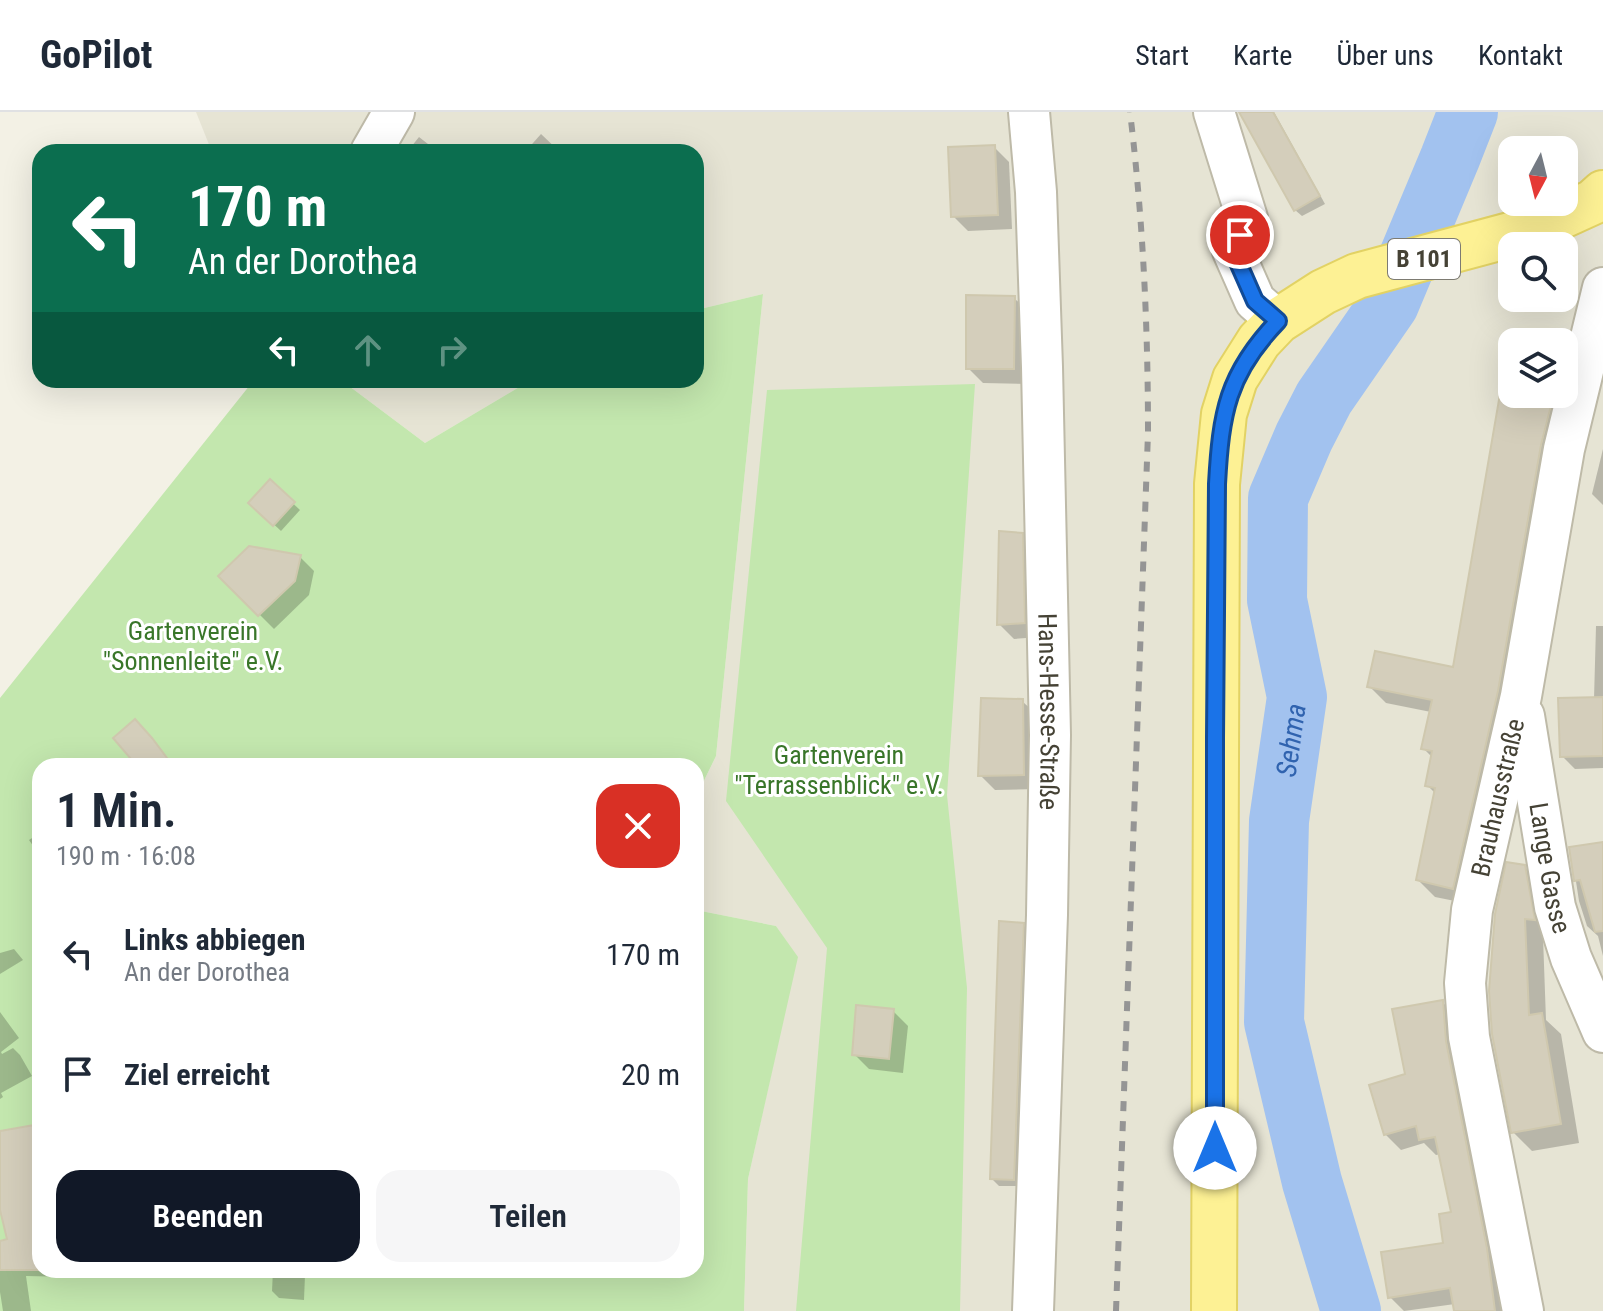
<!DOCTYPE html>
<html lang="de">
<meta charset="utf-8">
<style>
body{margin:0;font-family:"Roboto Condensed",sans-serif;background:#f6f6f7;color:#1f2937;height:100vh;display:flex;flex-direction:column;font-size:30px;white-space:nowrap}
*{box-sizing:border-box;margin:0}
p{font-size:26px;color:#747a83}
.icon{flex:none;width:44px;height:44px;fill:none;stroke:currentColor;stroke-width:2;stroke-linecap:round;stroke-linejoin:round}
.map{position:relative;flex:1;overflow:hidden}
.panel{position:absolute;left:32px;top:646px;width:672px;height:520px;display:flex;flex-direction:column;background:#fff;border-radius:24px;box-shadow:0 8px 32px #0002}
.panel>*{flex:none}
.hud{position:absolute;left:32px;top:32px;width:672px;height:244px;border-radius:24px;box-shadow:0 8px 32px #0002;background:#0b6e4f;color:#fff;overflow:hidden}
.needle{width:52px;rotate:187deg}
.fabs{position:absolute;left:1498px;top:24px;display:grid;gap:16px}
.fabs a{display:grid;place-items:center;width:80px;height:80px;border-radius:16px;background:#fff;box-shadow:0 8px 32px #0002;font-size:40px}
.pin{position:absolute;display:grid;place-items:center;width:68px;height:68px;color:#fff;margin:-34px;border:4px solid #fff;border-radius:50%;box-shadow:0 2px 8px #0007}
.me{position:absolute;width:88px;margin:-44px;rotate:0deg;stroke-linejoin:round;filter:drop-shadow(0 0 6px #0008)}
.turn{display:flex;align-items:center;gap:28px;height:168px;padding:0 24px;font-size:36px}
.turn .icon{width:104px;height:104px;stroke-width:2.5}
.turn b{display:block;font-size:56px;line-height:68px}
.lanes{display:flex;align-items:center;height:76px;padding:0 24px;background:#0003;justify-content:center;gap:40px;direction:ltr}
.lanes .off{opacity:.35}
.round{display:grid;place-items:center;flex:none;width:84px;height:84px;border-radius:24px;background:#f6f6f7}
.head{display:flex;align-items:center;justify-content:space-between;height:136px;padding:0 24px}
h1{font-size:48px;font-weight:600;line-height:60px}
.cta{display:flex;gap:16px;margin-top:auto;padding:16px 24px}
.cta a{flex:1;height:92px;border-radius:24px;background:#111827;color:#fff;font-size:32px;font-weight:600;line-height:92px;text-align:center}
.cta a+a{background:#f6f6f7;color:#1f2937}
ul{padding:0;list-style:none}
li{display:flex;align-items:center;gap:24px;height:120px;padding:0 24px}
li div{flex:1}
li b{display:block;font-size:30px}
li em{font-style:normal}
header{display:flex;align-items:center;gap:48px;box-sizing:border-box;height:112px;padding:0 40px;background:#fff;border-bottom:2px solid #e0e1e3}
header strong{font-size:38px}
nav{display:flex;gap:44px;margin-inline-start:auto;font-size:28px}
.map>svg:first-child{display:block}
.residential{fill:#e6e4d4;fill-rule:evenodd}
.green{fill:#c3e7ae}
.shadow{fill:#0003}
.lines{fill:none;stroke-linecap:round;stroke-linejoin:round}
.river{stroke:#a2c2ef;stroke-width:60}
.building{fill:#d4cebb;stroke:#cfc8ae;stroke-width:2}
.minor-casing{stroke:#bebaa8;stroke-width:44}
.primary-casing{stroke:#e2d264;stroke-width:48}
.minor{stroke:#fff;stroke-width:40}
.primary{stroke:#fdf194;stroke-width:44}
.rail{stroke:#959595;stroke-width:6;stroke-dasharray:10 10;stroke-linecap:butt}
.route-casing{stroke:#114b97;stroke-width:20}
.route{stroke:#1a73e8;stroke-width:14}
.labels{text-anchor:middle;stroke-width:6;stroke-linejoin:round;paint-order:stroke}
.shield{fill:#fff;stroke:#7d7b72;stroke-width:2}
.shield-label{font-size:24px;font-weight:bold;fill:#454235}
.park-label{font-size:26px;fill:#397629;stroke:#fff}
.street-label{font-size:26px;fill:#454235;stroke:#fff}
.water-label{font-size:28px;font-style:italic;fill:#3063af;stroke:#fff}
</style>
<header>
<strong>GoPilot</strong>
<nav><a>Start</a><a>Karte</a><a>Über uns</a><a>Kontakt</a></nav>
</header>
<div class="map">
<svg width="1603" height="1199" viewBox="0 0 1603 1199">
<rect width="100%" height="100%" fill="#f3f1e5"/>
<!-- residential -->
<g class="residential">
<path d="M196,0H1603V1199H744L748,1067L797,845L776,814L696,798V685L716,644L763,182L696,198V40H212ZM1512,38H1564V90H1512ZM1512,134H1564V186H1512ZM1512,230H1564V282H1512Z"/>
<path d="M341,268H531L425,331Z"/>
</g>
<!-- green -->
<g class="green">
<path d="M763,182L716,644L696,685V654H40V1158H696V798L776,814L798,845L748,1067L744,1199H0V586L254,268H341L425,331L531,268H696V198Z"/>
<path d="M975,272L947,683L967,876L960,1199H796L827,836L726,689L767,278Z"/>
</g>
<!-- shadow -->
<g class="shadow">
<path d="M1242,0H1274L1325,92L1302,104L1295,98Z"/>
<path d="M541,22L560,40H525Z"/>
<path d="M419,25L437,39L439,40H407Z"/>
<path d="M994,35L1009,50L1012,117L968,119L953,104Z"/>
<path d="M1014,186L1029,200V272L983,271L968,256Z"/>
<path d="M1513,222L1547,230H1512V282H1564V234L1582,251L1470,792L1435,785L1418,768L1436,682L1427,673L1433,646L1423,636L1431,600L1386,591L1369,574L1455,557L1501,286L1499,284Z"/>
<path d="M1603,337V393L1592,382Z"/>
<path d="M270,370L300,398L281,419L251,391Z"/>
<path d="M1022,423L1037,438L1039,525L1014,527L999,512Z"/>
<path d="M300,445L314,459L309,483L274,517L221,464Z"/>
<path d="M1596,514H1603V656L1575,657L1562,644L1594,587Z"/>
<path d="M1022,589L1037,603L1038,677L995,678L980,663Z"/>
<path d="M40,721V744L29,728Z"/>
<path d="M1603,732V844L1598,824L1587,814L1579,789L1571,737Z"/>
<path d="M1524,755L1543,774L1553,826L1543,825L1546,908L1561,922L1579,1031L1532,1039L1513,1020Z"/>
<path d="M1023,813L1030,820L1020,1074H999L992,1067Z"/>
<path d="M14,837L23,848L0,862V841Z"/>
<path d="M1442,890L1458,905L1508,1199H1457L1455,1192L1404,1199L1390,1185L1445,1132L1454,1102L1441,1042L1436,1043L1424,1031L1401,1038L1385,1022L1407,963Z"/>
<path d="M893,899L908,914L903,961L869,957L854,942Z"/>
<path d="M0,900L19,926L1,940L2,942L13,936L20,943L32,964L1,981L3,985L0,987Z"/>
<path d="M40,1014V1158H72V1165L26,1164L31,1199H3L0,1180V1131L10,1128L0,1089V1021Z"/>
<path d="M273,1158H300L305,1163L304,1188L279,1186L272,1179Z"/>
</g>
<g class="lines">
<!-- river -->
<path class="river" id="s1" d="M1351,1199L1312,1070L1274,910L1279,709L1297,585L1277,488L1278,386L1304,325L1324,286L1389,192L1450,46L1468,0"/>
</g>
<!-- building -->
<g class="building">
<path d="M1239,0H1273L1320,84L1294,99Z"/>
<path d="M995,33L998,103L951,105L948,35Z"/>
<path d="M966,183L1015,184L1014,257H966Z"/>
<path d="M1500,282H1554L1541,333L1498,579L1453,777L1416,768L1435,676L1425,674L1432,639L1421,637L1432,588L1367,575L1375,539L1453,555Z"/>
<path d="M270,367L295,390L273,414L248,391Z"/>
<path d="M999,419L1023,421L1025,511L997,513Z"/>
<path d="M249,434L301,443L295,469L258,504L218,464Z"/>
<path d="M1603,585V644L1560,645L1558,586Z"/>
<path d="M981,586L1023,587L1024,663L978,664Z"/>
<path d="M135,607L152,626L173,654H137L113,626Z"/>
<path d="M1603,730V819L1595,820L1580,768L1574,769L1569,735Z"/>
<path d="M1506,750L1525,753L1535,808L1525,807L1529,903L1542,901L1561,1012L1511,1021L1492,922L1489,879L1495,802Z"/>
<path d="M999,809L1024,811L1014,1068L990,1067Z"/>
<path d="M1443,888L1446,929L1487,1136L1495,1199H1454L1450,1176L1388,1186L1381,1140L1443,1131L1439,1102L1451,1100L1435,1025L1419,1028L1416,1014L1384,1023L1369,973L1405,962L1392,897Z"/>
<path d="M856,893L894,897L889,947L852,943Z"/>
<path d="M40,1012V1158H0V1129L7,1127L0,1098V1019Z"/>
</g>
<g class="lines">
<defs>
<g id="minor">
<path id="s2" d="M1029,0L1036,80L1042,255L1050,623L1047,803L1033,1199"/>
<path d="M1214,0L1247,106L1233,139L1255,189L1278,209"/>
<path d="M371,40L394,0"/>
<path id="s3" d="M1524,604L1555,795L1571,846L1603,920"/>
<path id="s4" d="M1523,1199L1469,925L1465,871L1472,798L1521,584L1564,337L1603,176"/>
</g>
<path id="primary" d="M1214,1199L1217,372L1224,302L1235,267L1259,229L1278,209L1323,180L1357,164L1536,116L1593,90L1603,81"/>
</defs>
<!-- minor casing -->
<use href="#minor" class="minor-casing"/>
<!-- primary casing -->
<use href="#primary" class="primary-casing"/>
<!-- minor -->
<use href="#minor" class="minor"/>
<!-- primary -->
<use href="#primary" class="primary"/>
<!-- rail -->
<path class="rail" d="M1116,1199L1148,321C1148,214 1143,107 1130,0"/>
</g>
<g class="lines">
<defs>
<path id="route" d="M1215,1036V626L1217,372C1221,301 1227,262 1278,209L1255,189L1233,139L1240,123"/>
</defs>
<!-- route casing -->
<use href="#route" class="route-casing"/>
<!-- route -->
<use href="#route" class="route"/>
</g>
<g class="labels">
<!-- shield labels -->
<rect class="shield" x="1388" y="127" width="72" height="40" rx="6"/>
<g class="shield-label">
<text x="1424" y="155">B 101</text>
</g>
<!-- park labels -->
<g class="park-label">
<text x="193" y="528">Gartenverein<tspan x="193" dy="30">"Sonnenleite" e.V.</tspan></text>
<text x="839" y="652">Gartenverein<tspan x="839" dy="30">"Terrassenblick" e.V.</tspan></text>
</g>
<!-- street labels -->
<g class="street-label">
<text dy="9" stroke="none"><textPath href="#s2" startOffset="600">Hans-Hesse-Straße</textPath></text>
<text dy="9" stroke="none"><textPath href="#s4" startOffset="522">Brauhausstraße</textPath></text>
<text dy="9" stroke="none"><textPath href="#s3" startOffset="154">Lange Gasse</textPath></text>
</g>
<!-- water labels -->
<g class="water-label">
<text dy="10" stroke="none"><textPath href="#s1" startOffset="582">Sehma</textPath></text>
</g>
</g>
</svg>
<div class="fabs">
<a><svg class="needle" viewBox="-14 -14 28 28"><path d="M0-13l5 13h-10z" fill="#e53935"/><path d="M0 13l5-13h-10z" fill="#747a83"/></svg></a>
<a><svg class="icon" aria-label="search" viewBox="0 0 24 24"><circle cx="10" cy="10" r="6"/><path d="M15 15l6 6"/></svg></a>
<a><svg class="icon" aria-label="layers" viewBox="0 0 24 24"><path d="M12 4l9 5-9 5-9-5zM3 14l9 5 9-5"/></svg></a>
</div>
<div class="pin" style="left:1240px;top:123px;background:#d93025"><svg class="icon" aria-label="arrive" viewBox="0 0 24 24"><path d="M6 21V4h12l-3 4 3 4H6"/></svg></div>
<svg class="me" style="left:1215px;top:1036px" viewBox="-20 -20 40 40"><circle r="19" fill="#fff"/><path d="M0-13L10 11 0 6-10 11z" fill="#1a73e8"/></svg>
<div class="hud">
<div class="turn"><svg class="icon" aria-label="left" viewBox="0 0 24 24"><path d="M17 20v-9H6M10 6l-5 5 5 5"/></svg><div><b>170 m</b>An der Dorothea</div></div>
<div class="lanes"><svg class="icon" aria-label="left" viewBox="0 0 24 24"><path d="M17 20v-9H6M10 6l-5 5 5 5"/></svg><svg class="icon off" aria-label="ahead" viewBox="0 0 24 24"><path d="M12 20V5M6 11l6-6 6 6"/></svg><svg class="icon off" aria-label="right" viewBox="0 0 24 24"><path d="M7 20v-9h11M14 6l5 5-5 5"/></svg></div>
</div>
<section class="panel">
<div class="head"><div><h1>1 Min.</h1><p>190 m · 16:08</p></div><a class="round" style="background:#d93025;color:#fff"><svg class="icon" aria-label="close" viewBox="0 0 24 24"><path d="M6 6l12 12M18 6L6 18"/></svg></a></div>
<ul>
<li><svg class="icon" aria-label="left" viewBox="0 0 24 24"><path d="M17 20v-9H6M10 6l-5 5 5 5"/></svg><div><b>Links abbiegen</b><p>An der Dorothea</p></div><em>170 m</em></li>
<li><svg class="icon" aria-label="arrive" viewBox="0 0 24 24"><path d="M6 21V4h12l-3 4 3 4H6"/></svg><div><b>Ziel erreicht</b></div><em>20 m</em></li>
</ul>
<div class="cta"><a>Beenden</a><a>Teilen</a></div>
</section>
</div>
